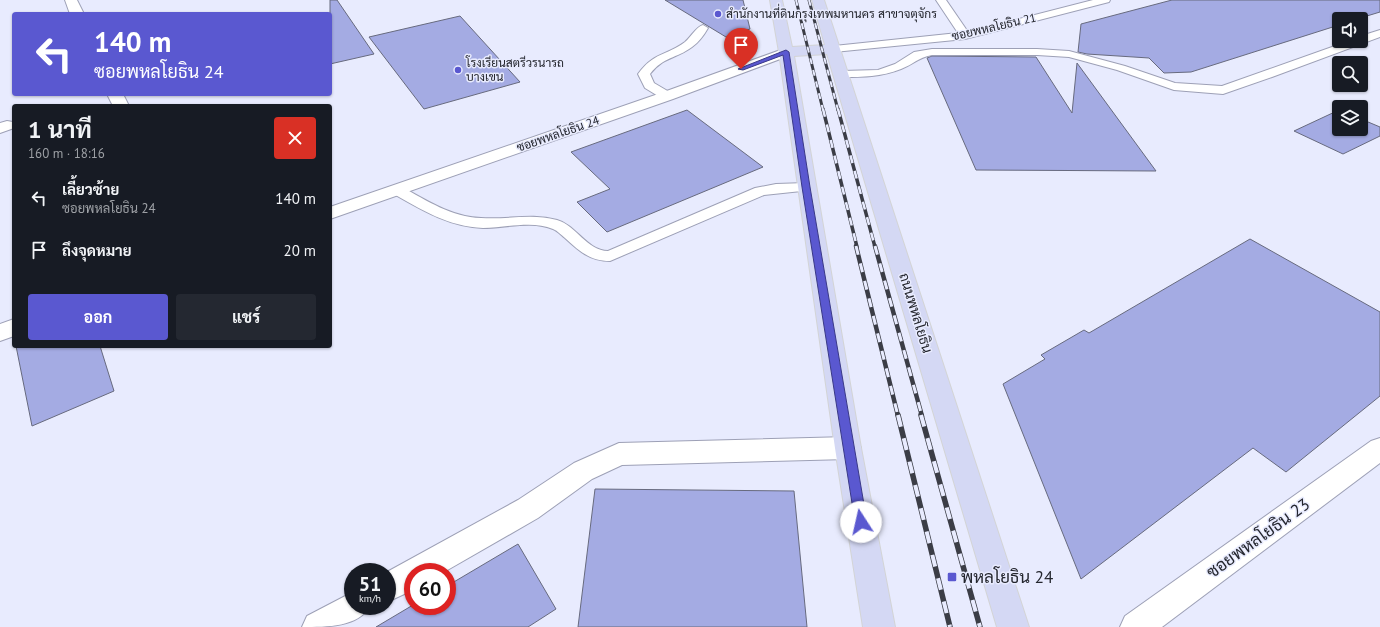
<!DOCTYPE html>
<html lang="th">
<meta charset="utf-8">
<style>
body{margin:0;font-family:"PT Sans",Sarabun,sans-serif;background:#242831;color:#f1f3f6;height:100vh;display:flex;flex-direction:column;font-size:15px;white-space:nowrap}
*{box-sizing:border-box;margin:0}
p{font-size:13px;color:#9ea1a6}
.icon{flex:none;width:22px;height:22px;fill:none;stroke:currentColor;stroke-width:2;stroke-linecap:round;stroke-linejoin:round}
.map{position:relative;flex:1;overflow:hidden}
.details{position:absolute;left:12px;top:104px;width:320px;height:244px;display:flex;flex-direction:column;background:#171b24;border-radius:4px;box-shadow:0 1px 3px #0004}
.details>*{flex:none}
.hud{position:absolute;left:12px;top:12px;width:320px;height:84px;border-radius:4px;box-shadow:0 1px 3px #0004;background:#5a58d0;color:#fff;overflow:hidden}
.fabs{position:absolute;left:1332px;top:12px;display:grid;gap:8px}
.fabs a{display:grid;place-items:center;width:36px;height:36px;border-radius:4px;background:#171b24;box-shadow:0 1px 3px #0004;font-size:20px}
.speed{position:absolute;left:344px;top:563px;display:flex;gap:8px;font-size:20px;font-weight:700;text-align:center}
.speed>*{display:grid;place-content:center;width:52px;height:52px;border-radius:50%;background:#171b24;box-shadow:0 1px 3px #0004;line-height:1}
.speed small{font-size:10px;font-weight:400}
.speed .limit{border:6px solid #d22;background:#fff;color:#111}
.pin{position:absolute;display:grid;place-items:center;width:34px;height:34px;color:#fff;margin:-41px -17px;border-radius:50% 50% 50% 0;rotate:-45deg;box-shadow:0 0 4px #0007}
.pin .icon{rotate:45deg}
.me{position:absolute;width:44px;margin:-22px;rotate:350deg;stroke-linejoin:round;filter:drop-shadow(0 0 3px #0008)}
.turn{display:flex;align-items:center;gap:14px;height:84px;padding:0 16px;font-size:18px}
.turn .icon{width:52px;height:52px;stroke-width:2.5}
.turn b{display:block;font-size:28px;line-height:34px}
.round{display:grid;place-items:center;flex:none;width:42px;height:42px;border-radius:4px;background:#242831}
.head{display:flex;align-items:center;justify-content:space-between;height:68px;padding:0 16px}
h1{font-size:24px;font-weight:700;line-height:30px}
.cta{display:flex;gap:8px;margin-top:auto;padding:8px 16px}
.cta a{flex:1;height:46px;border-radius:4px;background:#5a58d0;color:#fff;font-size:16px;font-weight:700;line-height:46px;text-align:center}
.cta a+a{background:#242831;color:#f1f3f6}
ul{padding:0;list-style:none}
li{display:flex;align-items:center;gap:12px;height:52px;padding:0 16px}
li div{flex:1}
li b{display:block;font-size:15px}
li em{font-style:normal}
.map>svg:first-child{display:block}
.building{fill:#a4abe3;stroke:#676a7e}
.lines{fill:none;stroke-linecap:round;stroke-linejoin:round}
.lane-casing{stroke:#9da0b6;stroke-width:2}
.street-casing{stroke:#9da0b6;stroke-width:2}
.primary-casing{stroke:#d3d4d5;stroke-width:2}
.lane{fill:#fff;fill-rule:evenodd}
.street{fill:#fff;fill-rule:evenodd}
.primary{fill:#d4d8f4;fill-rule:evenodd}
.rail-far3-casing{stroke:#3b3d46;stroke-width:3}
.rail-far2-casing{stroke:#3b3d46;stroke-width:3.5}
.rail-far1-casing{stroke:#3b3d46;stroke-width:4.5}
.rail-casing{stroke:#3b3d46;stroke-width:5.5}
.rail-far3{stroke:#e8ebfe;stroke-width:2;stroke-dasharray:6;stroke-linecap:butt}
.rail-far2{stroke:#e8ebfe;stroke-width:2.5;stroke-dasharray:8;stroke-linecap:butt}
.rail-far1{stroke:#e8ebfe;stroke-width:3;stroke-dasharray:9;stroke-linecap:butt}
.rail{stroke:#e8ebfe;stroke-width:4;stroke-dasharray:12;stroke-linecap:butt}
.route{fill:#5a58d0;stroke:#3a3987}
.poi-dot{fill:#5a58d0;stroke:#e8ebfe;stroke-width:1.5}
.labels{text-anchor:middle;stroke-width:3;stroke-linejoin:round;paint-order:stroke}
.far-poi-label{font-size:12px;fill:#24262e;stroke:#e8ebfe;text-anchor:start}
.far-street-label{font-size:12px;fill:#24262e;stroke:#e8ebfe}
.street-label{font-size:14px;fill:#24262e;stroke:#e8ebfe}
.near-street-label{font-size:17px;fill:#24262e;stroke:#e8ebfe}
.near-poi-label{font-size:17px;fill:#24262e;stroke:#e8ebfe;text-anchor:start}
</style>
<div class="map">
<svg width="1380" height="627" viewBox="0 0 1380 627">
<rect width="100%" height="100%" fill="#e8ebfe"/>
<!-- building -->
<g class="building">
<path d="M330,0H337L374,54L330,64Z"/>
<path d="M665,0H743L750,29L726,37Z"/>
<path d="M1172,0H1380V12L1357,19H1339V25L1191,72L1164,73L1149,58L1087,54L1078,52L1081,24Z"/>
<path d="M460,16L520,82L424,109L369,37Z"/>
<path d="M932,56L1036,57L1072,113L1077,63L1156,171L976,170L927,58Z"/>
<path d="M687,110L763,167L607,232L577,202L610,189L571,152Z"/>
<path d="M1339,110V129H1361V119L1380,127V136L1343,154L1294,131Z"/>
<path d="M1250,239L1380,312V396L1286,472L1253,448L1081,579L1003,384L1045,359L1041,355L1084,330L1089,333Z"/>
<path d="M16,346H100L114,391L32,426Z"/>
<path d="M595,489L794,491L807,627H578Z"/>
<path d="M518,544L556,609L528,627H376L413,605L447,606V586Z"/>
</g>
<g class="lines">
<defs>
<g id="lane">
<path d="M936,0H946L968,32L1093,0H1110L1109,2L965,39L834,52L828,49L834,46L958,33Z"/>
<path d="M703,25L708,28C704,35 699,42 692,47C676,59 664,56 650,74L654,83L671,93L673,96L671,99H663L645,88L638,74C654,52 666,56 685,42C691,37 696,27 703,25Z"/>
<path d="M1380,30V37L1272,77L1223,94L1174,90L1117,70L1069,57L1037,55H932C917,58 914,64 901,69C880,77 864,77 842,77L838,76L836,74L838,72L842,71L878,70L895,64L914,52L932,49H1037L1069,51L1125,66L1175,83L1222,86L1349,41H1361V36Z"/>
<path d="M806,183L811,184L813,187L811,190L764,195L610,261C590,261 579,251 565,238C561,235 558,231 553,229C532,220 505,228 483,228C449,227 420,209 392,193L390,190L392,187L397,186L402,187C427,201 452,217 481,218C507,220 531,213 557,220C576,225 587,251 608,251L755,188L776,184Z"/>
</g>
<g id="street">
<path d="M65,0H77L84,14H70Z"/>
<path d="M786,48L791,49L793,52L791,55L673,99L330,219V207L661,93Z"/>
<path d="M107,94H123L129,106H113Z"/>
<path d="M7,121L13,122L14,128L0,133V123Z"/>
<path d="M14,319V336L0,341V324Z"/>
<path d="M848,437L857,440L861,448L857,456L848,459L622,465L592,479L538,518L444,572H413V590L387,602V572L518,500L574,463L619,443Z"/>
<path d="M1380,438V463L1162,627H1120L1125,616L1371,441Z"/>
<path d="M353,592V606H370C358,627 328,627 302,627L307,616Z"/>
</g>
<path id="primary" d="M770,0H782L792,47L825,45L812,0H824L1029,627H997L827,54L794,56L861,448L895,627H863L835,448L779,52Z"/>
</defs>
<!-- lane casing -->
<use href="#lane" class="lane-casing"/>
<!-- street casing -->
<use href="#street" class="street-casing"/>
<!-- primary casing -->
<use href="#primary" class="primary-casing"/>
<!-- lane -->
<use href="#lane" class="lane"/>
<!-- street -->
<use href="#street" class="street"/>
<!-- primary -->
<use href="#primary" class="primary"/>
<defs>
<g id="rail-far3">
<path d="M796,0L823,110"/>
<path d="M809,0L838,110"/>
</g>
<g id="rail-far2">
<path d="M823,109L857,247"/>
<path d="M838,109L875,247"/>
</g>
<g id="rail-far1">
<path d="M856,246L898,416"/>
<path d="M875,246L922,416"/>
</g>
<g id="rail">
<path d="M898,415L950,627"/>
<path d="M921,415L980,627"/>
</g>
</defs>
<!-- rail-far3 casing -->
<use href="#rail-far3" class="rail-far3-casing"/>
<!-- rail-far2 casing -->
<use href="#rail-far2" class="rail-far2-casing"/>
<!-- rail-far1 casing -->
<use href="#rail-far1" class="rail-far1-casing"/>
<!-- rail casing -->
<use href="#rail" class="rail-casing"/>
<!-- rail-far3 -->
<use href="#rail-far3" class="rail-far3"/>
<!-- rail-far2 -->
<use href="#rail-far2" class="rail-far2"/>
<!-- rail-far1 -->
<use href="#rail-far1" class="rail-far1"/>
<!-- rail -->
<use href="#rail" class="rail"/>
</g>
<!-- route -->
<path class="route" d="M786,50L789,52L810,187L867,522L865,526L861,528L857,526L855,522L802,187L783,55L743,70L738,69Z"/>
<!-- markers -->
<g class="poi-dot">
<circle cx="718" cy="14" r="4"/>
<circle cx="458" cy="70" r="4"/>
<rect x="947" y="572" width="10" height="10" rx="2"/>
</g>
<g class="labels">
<!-- far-poi labels -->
<g class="far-poi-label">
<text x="726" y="18">สำนักงานที่ดินกรุงเทพมหานคร สาขาจตุจักร</text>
<text x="466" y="67">โรงเรียนสตรีวรนารถ<tspan x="466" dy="14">บางเขน</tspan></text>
</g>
<!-- far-street labels -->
<g class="far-street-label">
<text transform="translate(994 27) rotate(-13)" y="4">ซอยพหลโยธิน 21</text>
<text transform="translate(558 134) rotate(-19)" y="4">ซอยพหลโยธิน 24</text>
</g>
<!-- street labels -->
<g class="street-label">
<text transform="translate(916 313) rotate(73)" y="5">ถนนพหลโยธิน</text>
</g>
<!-- near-street labels -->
<g class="near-street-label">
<text transform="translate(1258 538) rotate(-36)" y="6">ซอยพหลโยธิน 23</text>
</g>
<!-- near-poi labels -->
<g class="near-poi-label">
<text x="961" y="583">พหลโยธิน 24</text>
</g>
</g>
</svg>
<div class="fabs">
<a><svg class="icon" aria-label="sound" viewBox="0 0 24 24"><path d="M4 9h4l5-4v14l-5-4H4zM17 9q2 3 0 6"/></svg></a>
<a><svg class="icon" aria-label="search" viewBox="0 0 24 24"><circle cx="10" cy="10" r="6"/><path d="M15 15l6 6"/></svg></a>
<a><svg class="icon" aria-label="layers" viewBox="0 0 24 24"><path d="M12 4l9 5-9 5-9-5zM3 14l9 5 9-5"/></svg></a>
</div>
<div class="speed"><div>51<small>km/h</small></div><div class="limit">60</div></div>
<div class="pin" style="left:741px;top:69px;background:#d93025"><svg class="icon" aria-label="arrive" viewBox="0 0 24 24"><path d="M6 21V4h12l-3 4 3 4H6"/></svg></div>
<svg class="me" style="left:861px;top:522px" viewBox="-20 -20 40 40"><circle r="19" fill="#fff"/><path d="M0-13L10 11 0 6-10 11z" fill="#5a58d0"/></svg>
<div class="hud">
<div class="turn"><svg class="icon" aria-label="left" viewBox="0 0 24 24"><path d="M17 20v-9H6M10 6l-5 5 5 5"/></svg><div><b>140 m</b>ซอยพหลโยธิน 24</div></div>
</div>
<section class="details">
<div class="head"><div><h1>1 นาที</h1><p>160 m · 18:16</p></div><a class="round" style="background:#d93025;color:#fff"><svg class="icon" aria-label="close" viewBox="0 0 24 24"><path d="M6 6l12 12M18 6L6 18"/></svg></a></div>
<ul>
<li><svg class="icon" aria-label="left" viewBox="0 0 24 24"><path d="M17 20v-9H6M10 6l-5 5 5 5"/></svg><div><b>เลี้ยวซ้าย</b><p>ซอยพหลโยธิน 24</p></div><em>140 m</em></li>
<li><svg class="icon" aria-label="arrive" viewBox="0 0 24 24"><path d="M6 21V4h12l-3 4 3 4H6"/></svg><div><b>ถึงจุดหมาย</b></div><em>20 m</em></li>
</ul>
<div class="cta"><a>ออก</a><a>แชร์</a></div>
</section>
</div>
